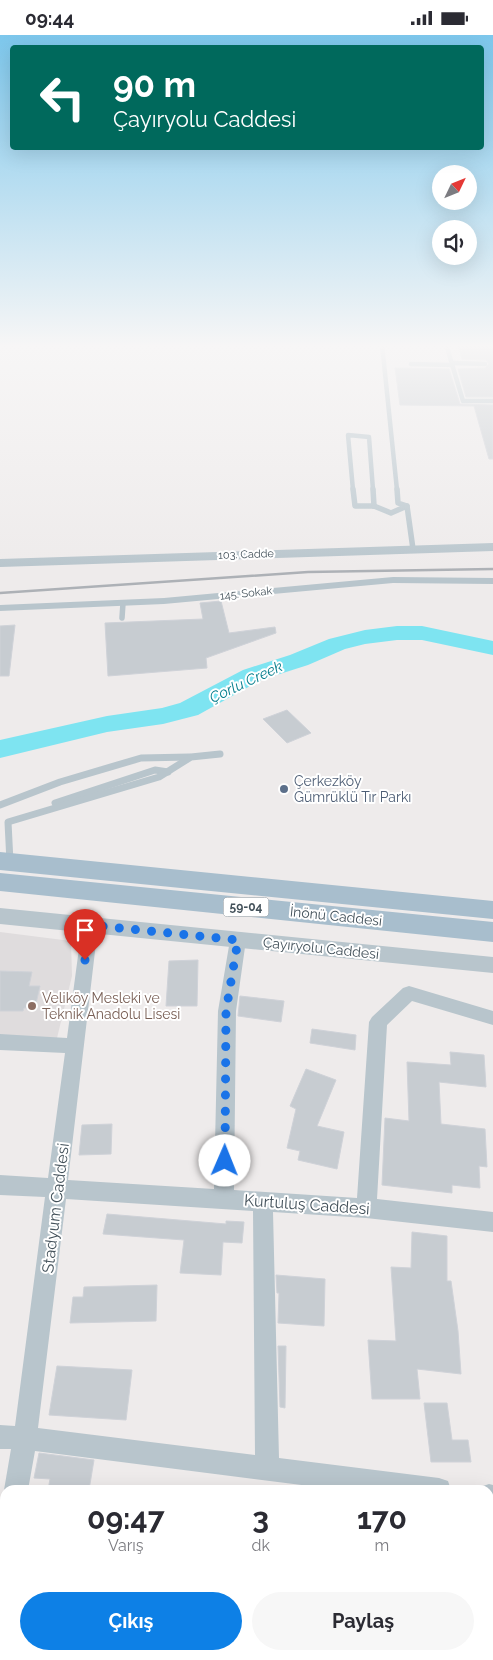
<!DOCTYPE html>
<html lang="tr">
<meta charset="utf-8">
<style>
body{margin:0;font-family:Raleway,sans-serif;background:#f7f7f7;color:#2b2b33;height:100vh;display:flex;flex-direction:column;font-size:19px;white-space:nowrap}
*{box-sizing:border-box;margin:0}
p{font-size:16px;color:#7c7c81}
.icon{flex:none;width:28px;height:28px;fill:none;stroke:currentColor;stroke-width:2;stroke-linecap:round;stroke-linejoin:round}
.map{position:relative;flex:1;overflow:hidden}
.details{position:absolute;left:0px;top:1450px;width:494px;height:175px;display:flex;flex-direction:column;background:#fff;border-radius:15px 15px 0 0;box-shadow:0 5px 20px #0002}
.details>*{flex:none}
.banner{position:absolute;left:10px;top:10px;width:474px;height:105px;border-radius:5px;box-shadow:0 5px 20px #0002;background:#00695c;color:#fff;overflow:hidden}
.needle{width:32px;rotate:47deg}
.fabs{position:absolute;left:432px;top:130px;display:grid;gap:10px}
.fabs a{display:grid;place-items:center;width:45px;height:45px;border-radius:50%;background:#fff;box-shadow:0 5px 20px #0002;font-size:25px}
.pin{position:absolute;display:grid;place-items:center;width:42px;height:42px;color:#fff;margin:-51px -21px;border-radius:50% 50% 50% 0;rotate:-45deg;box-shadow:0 0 5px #0007}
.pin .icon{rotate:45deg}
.me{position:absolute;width:55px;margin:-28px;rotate:1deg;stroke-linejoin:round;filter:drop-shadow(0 0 4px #0008)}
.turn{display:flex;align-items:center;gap:18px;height:105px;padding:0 20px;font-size:22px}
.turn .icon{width:65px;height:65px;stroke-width:2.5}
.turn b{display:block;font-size:35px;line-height:42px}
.eta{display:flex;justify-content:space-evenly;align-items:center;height:85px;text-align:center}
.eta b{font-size:30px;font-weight:700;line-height:35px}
.button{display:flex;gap:10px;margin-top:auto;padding:10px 20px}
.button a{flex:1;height:58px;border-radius:30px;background:#0d80e6;color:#fff;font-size:20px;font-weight:700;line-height:58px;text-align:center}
.button a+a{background:#f7f7f7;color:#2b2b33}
.status{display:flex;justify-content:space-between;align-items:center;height:35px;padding:0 25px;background:#fff;direction:ltr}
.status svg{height:14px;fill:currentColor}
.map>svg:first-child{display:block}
.education{fill:#dfdcdd}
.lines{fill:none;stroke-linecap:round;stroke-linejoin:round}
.river{fill:#7ee4f1;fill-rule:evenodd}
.building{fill:#c7ccd1;stroke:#cfd2d8}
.service-far2{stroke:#b8c5cc;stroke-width:4.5}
.service-far1{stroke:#b8c5cc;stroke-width:5.5}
.service{stroke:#b8c5cc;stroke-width:7}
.minor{fill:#b8c5cc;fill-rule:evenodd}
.tertiary{fill:#b8c5cc;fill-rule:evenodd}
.primary{fill:#a8becd;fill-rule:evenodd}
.rail{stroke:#adb1b6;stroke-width:2.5}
.route{stroke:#1a73e8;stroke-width:9;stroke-dasharray:0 16.2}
.service-dot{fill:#5c6f8a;stroke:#fff;stroke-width:2}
.education-dot{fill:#8d6e63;stroke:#fff;stroke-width:2}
.labels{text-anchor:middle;stroke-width:4;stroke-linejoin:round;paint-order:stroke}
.far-street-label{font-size:11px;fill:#43515a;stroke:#fff}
.shield{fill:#fff;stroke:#7b858c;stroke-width:1}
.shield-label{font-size:12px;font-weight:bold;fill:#43515a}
.service-label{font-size:14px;fill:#4e5e75;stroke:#fff;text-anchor:start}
.street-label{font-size:14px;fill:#43515a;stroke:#fff}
.education-label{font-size:14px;fill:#785e54;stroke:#fff;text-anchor:start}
.water-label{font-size:15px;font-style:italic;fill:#067e8d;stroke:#fff}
.near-street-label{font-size:16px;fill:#43515a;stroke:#fff}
</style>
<div class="status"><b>09:44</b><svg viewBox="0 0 49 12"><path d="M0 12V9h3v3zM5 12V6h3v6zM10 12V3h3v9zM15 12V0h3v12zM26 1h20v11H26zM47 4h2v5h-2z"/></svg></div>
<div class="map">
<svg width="493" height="1625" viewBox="0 0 493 1625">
<rect width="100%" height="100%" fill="#eeebeb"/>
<!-- education -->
<path class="education" d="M0,897L71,906L72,941L57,1003L0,1001Z"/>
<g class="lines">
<!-- river -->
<path class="river" d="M397,591H422L493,606V620L422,605H397L365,609L345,614L308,630L261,645L198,680L163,689L107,697L0,723V705L107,681L162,673L180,668L243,635L290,620L329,604L365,595Z"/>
</g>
<!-- building -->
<g class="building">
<path d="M458,309H493V362H466L458,334L485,333L489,329L486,325L462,324Z"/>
<path d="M395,333L449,334L460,369L493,370V424H489L474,371L400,370Z"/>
<path d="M221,566L229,598L275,592L276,598L206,623L207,633L108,641L105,588L203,584L200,568Z"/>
<path d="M15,590L9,641H0V591Z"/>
<path d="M287,675L311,698L287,708L263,684Z"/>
<path d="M198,925L197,971H166L169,926Z"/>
<path d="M0,936L32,937L29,951H40L35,973H24L23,976H0Z"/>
<path d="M240,961L284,966L281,987L238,981Z"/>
<path d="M312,994L356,1000L355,1015L310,1008Z"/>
<path d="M450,1017L484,1020L486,1052L439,1047L441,1089L485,1094L487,1132L479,1131L480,1153L452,1150V1158L382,1150L385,1083L409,1086L407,1027L451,1030Z"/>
<path d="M306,1034L336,1045L317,1091L344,1097L337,1134L298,1125L300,1116L287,1113L296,1074L290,1071Z"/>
<path d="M112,1089L111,1119L79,1120L82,1090Z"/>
<path d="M107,1179L226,1189V1186L244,1187L242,1208L223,1207L221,1240L180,1238L184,1205L103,1199Z"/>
<path d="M412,1197L447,1201V1246H451L458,1296L461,1339L417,1334L420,1364H372L368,1305L396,1306L391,1232L411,1233Z"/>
<path d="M276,1240L325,1244L324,1291L278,1288L279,1258H277Z"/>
<path d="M157,1250L156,1286L70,1288L73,1262H83L84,1252Z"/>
<path d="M278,1311H286L285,1373L280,1372Z"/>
<path d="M57,1331L132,1335L126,1385L49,1380Z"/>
<path d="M424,1368H447L452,1405H468L471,1427H431Z"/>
<path d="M39,1418L94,1425L89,1455H48L50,1444L34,1443Z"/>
</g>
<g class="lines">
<!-- service-far2 -->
<g class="service-far2">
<path d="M382,309L397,455"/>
<path d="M446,309L463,366H493"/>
<path d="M452,328L485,329"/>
<path d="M411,329L453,330"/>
<path d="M353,455L348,400L369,402L373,455"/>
</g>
<!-- service-far1 -->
<g class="service-far1">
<path d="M353,454L355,471H374"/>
<path d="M373,454L374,471"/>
<path d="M374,471L391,478L407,471L398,468L397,454"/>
<path d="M407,471L413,514"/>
<path d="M122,583L123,568"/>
</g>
<!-- service -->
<g class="service">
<path d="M55,768L155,735L168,737"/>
<path d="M0,770L60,747L141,723L189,722"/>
<path d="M10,827L8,787L159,742L191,722L220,719"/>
</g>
<!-- minor -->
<g class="minor">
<path d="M393,542L493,543V549L393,548L164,569L0,576V570L164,563Z"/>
<path d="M90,885L96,887L98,891L68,1145L214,1154L218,976L230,905L232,901L238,899L244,901L246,905L236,976L234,1155L357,1163L369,987L372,982L403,953L409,951L493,976V990L412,966L387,990L377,1164L493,1177V1197L366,1183L273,1177L279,1423L439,1443L448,1446L451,1455H341L35,1416L28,1455H5V1458L4,1455L11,1414H0V1390L15,1391L45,1162L0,1160V1140L48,1143L65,1018L0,1015V999L67,1003L82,891L84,887ZM66,1164L253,1176L255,1420L38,1393Z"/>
<path d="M489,1449L493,1450V1474L489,1473V1455H479L480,1452Z"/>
<path d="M5,1503V1555L0,1557V1505Z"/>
</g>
<!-- tertiary -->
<g class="tertiary">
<path d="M493,508V516L0,532V524Z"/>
<path d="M0,873L493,922V938L0,889Z"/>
</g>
<!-- primary -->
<g class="primary">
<path d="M0,817L493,866V884L0,835Z"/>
<path d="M0,838L493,887V907L0,856Z"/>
</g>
<!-- rail -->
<path class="rail" d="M0,558L308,537L493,534"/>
</g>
<!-- sky -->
<linearGradient id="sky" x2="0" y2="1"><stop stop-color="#7dc7ec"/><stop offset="0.58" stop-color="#f7f6f6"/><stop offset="1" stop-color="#f7f6f6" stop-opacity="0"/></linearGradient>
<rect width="493" height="536" fill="url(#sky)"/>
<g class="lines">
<!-- route -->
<path class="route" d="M85,925L90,890L238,905L226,976L225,1126"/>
</g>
<!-- markers -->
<circle class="service-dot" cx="284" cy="754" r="5"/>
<circle class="education-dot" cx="32" cy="971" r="5"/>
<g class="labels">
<!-- far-street labels -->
<g class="far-street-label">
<text transform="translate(246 519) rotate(-2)" y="4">103. Cadde</text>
<text transform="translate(246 558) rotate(-6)" y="4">145. Sokak</text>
</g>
<!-- shield labels -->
<rect class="shield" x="223.5" y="862.5" width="45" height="19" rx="4"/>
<g class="shield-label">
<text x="246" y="876">59-04</text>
</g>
<!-- service labels -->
<g class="service-label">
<text x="294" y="751">Çerkezköy<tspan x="294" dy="16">Gümrüklü Tır Parkı</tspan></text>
</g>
<!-- street labels -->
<g class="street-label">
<text transform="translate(336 881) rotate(6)" y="5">İnönü Caddesi</text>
<text transform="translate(321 913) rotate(6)" y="5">Çayıryolu Caddesi</text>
</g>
<!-- education labels -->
<g class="education-label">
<text x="42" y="968">Veliköy Mesleki ve<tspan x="42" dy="16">Teknik Anadolu Lisesi</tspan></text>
</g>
<!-- water labels -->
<g class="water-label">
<text transform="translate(246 647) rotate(-25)" y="5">Çorlu Creek</text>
</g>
<!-- near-street labels -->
<g class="near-street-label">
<text transform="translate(307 1169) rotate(4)" y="6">Kurtuluş Caddesi</text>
<text transform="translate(55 1173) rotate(-83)" y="6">Stadyum Caddesi</text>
</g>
</g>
</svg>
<div class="fabs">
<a><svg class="needle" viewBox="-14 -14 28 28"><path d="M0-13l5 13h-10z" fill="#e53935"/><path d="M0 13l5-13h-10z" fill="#7c7c81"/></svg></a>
<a><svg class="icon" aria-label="sound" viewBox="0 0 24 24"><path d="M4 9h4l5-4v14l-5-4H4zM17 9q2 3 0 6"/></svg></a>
</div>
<div class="pin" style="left:85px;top:925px;background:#d93025"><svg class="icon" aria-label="arrive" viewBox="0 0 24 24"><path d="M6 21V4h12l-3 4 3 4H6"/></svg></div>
<svg class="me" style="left:225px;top:1126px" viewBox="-20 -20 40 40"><circle r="19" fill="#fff"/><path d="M0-13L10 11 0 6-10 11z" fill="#1a73e8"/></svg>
<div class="banner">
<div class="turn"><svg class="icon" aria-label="left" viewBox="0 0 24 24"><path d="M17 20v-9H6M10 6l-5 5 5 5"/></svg><div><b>90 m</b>Çayıryolu Caddesi</div></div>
</div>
<section class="details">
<div class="eta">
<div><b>09:47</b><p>Varış</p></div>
<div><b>3</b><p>dk</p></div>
<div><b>170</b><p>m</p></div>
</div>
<div class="button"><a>Çıkış</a><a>Paylaş</a></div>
</section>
</div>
